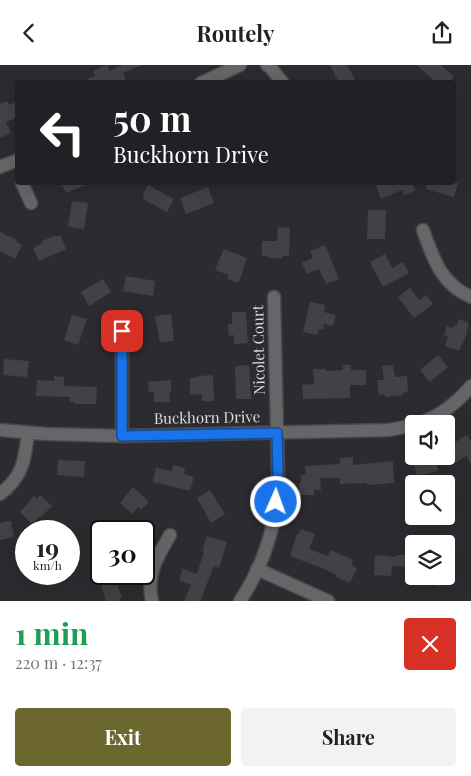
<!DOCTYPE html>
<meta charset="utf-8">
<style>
body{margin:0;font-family:"Playfair Display",serif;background:#f2f2f2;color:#222;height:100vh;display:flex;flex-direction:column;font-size:19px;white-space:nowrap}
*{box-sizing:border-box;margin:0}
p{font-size:16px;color:#767676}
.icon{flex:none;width:28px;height:28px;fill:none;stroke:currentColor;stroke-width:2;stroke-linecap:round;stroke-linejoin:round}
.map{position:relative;height:536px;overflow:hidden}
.side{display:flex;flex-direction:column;background:#fff;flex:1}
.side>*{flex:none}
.top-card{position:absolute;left:15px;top:15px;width:441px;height:105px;border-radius:5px;box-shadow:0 5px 20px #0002;background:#202124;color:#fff;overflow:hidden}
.tools{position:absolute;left:405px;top:350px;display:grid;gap:10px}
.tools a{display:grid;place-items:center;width:50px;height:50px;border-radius:5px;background:#fff;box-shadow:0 5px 20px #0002;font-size:25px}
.speed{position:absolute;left:15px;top:455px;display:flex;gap:10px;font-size:25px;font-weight:700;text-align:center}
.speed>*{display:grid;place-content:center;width:65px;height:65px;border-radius:50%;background:#fff;box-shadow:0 5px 20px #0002;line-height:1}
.speed small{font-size:12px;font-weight:400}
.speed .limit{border:2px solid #111;border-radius:8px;background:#fff;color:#111}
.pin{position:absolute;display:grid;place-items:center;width:42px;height:42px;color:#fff;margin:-21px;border-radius:10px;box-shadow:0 2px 8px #0006}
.me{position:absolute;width:55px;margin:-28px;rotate:2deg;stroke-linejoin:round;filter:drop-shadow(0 0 4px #0008)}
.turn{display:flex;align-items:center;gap:18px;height:105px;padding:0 15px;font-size:22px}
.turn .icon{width:65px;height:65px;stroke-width:2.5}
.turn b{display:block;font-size:35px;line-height:42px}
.round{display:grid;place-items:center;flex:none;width:52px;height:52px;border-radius:5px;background:#f2f2f2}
.summary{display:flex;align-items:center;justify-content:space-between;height:85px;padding:0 15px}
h1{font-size:30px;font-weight:700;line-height:38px;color:#1e9e55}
.button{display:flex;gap:10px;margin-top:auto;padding:10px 15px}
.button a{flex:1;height:58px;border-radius:5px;background:#6b672e;color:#fff;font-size:20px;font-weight:700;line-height:58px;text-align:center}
.button a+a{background:#f2f2f2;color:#222}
header{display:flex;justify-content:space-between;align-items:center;height:65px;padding:0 15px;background:#fff;font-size:22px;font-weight:700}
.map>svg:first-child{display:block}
.building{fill:#424246}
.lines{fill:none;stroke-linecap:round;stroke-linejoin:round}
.street-casing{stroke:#48484c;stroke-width:15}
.street{stroke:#666668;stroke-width:12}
.route-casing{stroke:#114b97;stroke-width:12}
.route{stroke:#1a73e8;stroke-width:9}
.labels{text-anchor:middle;stroke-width:5;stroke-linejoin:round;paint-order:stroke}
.street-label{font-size:15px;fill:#dbdbde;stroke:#2c2c30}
</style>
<header><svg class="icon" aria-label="back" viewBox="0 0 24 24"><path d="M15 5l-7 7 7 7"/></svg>Routely<svg class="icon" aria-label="share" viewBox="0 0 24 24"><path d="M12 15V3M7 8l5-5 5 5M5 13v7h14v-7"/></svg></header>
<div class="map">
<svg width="471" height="536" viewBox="0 0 471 536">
<rect width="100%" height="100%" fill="#2c2c30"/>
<!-- building -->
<g class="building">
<path d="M106,0H107L110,6L122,0H142L123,8L127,18H79L95,11L93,6Z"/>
<path d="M330,0H347L357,18H339Z"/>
<path d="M417,0H441L454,12L449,18H436Z"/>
<path d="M7,36L9,40L18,36V52L6,57L11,68L0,73V39Z"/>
<path d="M61,118H90L66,128Z"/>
<path d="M375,118H420L413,120L415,126L404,130L402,125L381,134Z"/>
<path d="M427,118H458L454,132L426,124Z"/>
<path d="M148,120L174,134L167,147L143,134L144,130L143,129Z"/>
<path d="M208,122L214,138L186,149L180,133Z"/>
<path d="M72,136L88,138L84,164L68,162Z"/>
<path d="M368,145H386L385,174H367Z"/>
<path d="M278,162L290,163L289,191H283V193H268V191H262V176H277Z"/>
<path d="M0,167L17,175L16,177L22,180L15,194L0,186Z"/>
<path d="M60,170L66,184L39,196L33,183L43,178L42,176L54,171L55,172Z"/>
<path d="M325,180L339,214L326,219L319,204L307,209L302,198L313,193L310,186Z"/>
<path d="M224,184L247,193L243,204H244L238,218L227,214L229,210L215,205Z"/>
<path d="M385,189L392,203L403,197L409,208L383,222L370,197Z"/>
<path d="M126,211L155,216L153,231L123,226Z"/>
<path d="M103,214L111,227L89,241L81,227Z"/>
<path d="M410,223L419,235L426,230L433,239L414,253L398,232Z"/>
<path d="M310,237L325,240L324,247L336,250L333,261L324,259L323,265L319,264L317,270L303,267Z"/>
<path d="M232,247H246L248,278L234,279V270L229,271L228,259H232Z"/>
<path d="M171,249L174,276L160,277L155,251Z"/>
<path d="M72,250L87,254L78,280L64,275Z"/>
<path d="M459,254L469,258L466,268H467L459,286L445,281L448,271L444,270L447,261L453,263L454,260L456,261Z"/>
<path d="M438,290L448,302L430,317L420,305Z"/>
<path d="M4,294L29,296L27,312L3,310Z"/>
<path d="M249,300L251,334H236L235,301Z"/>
<path d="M343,300H351V305H366V320H350V333L303,334L302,320L314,319L313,304H326V306L343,305Z"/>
<path d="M393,300L395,312L407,311L408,327L402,328L403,330L385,332V329L379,330L377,315H384L382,301Z"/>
<path d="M213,310L214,336H202V329L190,330V313L199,312V311Z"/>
<path d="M54,311L64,312V321L97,322L96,339H75V337H70V332L36,331L37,315L54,316Z"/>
<path d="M171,315V327H169L170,337H154V327H149L148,317Z"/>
<path d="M446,370L452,379L467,370L471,376V399L466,391L453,399L446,388Z"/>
<path d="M418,391H448L436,398L438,406L417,411L412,393Z"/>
<path d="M353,392V400L393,396L394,418L367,420V418L340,419V413H320L321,425H314V430H299V418H301V410H306L305,401L340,399V393Z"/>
<path d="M58,395L85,396L84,412L57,410Z"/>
<path d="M173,400L185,403L184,409L194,412L190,426L153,417L156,403L172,406Z"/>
<path d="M133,422L149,437L141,445L138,442L132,449L120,438Z"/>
<path d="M210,425L225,449L211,458L197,433Z"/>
<path d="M40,430L52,441L40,453L39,452L32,459L20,447L34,431L37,434Z"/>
<path d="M11,456L14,472L0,475V458Z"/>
<path d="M301,464L315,469L309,484L328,491L331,485L353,495L351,500L357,503L350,518L336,512L337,510L322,503L290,491L297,469L298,470Z"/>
<path d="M207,471L227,477L219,503L214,501L200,536H184L191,520L179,515L183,504L197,509L204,486H202Z"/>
<path d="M375,490L396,492V490H408V502L392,501L391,511L374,510Z"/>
<path d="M420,511H445L438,522Z"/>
<path d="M116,516L122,533L119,534L120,536H106L101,521Z"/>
</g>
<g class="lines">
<defs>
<g id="street">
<path d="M267,0L270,2L283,18"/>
<path d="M201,18L240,0"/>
<path d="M0,102L18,95"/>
<path d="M22,118L31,138"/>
<path d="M423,165C433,193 441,219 471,232"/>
<path d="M417,359C438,352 457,338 471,321"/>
<path d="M0,365L46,369L122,371L389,365L405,362L414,360"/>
<path d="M122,371V266"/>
<path d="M0,429C23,412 25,394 28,368"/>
<path d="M257,504L328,536"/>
<path d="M152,536C146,510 157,492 170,470"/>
<path d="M240,536C257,510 270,478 275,448C277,435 277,422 278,409L274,232"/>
</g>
</defs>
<!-- street casing -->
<use href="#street" class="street-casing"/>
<!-- street -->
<use href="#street" class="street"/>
</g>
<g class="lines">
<defs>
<path id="route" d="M122,266V371L277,368L278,409L276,437"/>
</defs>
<!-- route casing -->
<use href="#route" class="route-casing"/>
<!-- route -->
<use href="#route" class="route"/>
</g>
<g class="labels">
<!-- street labels -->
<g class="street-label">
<text transform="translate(259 285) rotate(-91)" y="5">Nicolet Court</text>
<text transform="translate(207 353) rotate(-1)" y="5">Buckhorn Drive</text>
</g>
</g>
</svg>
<div class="tools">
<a><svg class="icon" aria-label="sound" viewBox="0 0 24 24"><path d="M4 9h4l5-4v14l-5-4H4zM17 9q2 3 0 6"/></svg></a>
<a><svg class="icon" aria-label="search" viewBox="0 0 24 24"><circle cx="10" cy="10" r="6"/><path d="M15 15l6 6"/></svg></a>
<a><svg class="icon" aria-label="layers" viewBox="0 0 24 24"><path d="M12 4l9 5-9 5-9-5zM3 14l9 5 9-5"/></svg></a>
</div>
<div class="speed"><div>19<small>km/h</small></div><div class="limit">30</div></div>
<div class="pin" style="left:122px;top:266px;background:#d93025"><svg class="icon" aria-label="arrive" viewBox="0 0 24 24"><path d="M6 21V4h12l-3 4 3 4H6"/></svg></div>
<svg class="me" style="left:276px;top:437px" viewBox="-20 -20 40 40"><circle r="17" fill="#1a73e8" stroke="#fff" stroke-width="3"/><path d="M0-11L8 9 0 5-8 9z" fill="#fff"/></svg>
<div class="top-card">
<div class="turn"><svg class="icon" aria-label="left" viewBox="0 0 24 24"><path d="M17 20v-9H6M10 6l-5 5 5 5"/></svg><div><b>50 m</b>Buckhorn Drive</div></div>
</div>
</div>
<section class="side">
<div class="summary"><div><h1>1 min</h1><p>220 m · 12:37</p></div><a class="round" style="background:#d93025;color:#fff"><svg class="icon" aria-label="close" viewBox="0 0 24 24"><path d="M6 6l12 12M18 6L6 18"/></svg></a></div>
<div class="button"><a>Exit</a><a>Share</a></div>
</section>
